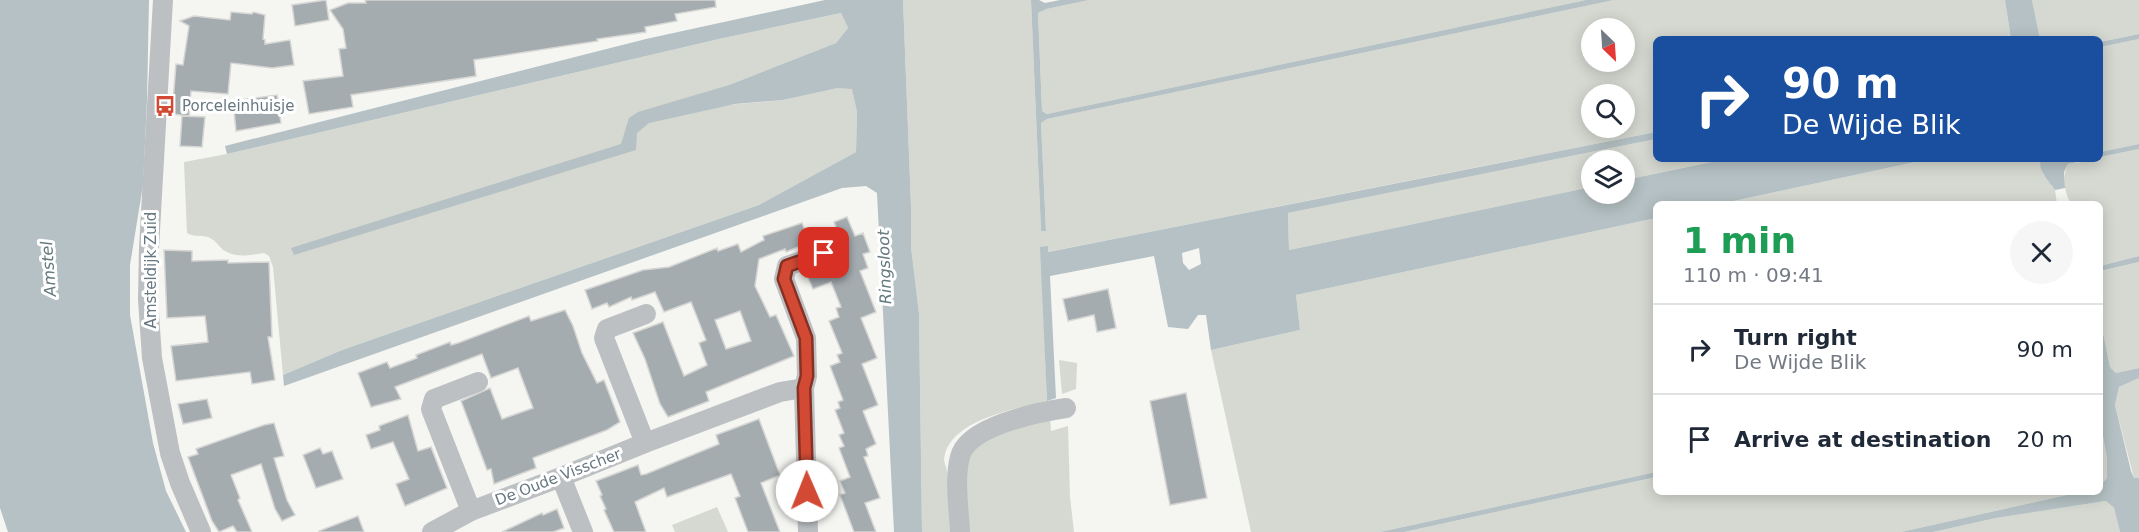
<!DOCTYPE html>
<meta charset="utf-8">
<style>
body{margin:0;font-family:"DejaVu Sans",sans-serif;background:#f6f6f7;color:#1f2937;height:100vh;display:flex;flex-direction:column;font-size:22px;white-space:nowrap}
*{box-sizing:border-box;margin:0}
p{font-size:20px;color:#747a83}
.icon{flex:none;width:33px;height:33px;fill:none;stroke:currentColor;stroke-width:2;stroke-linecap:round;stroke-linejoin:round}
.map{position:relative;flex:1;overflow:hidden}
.details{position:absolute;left:1653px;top:201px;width:450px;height:294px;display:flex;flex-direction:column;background:#fff;border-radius:9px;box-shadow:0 3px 15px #0003}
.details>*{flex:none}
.top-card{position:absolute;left:1653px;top:36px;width:450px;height:126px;border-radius:9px;box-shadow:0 3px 15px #0003;background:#1a4fa0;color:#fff;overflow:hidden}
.needle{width:39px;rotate:155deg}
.fabs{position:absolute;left:1581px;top:18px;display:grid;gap:12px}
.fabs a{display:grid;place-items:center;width:54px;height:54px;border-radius:50%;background:#fff;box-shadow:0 3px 15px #0003;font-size:30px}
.pin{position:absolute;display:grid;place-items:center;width:51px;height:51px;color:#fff;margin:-26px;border-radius:12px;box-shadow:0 3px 9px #0006}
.me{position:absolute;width:66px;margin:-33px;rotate:359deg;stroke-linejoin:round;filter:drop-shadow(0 0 4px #0008)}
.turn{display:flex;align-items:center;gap:21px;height:126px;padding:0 30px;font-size:27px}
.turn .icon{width:78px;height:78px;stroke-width:2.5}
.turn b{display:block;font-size:42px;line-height:51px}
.round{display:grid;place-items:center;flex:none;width:63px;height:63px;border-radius:32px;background:#f6f6f7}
.overview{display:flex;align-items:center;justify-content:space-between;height:102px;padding:0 30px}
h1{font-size:36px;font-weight:700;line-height:45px;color:#1e9e55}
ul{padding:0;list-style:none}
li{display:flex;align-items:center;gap:18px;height:90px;padding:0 30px;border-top:2px solid #e0e1e3}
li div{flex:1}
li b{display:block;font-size:22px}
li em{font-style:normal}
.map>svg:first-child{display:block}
.green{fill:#d5d9d1;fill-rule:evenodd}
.water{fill:#b5c1c4;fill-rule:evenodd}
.building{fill:#a5acb0;stroke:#d6d6d4;stroke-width:1.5;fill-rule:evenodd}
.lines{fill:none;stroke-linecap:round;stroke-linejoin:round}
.minor{stroke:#bcc0c3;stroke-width:20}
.route-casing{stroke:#883022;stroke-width:15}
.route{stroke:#d24a34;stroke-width:10}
.labels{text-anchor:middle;stroke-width:6;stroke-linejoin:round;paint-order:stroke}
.poi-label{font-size:15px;fill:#677780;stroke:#fff;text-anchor:start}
.street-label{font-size:15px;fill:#677780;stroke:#fff}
.water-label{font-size:16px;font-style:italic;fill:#63787d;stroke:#fff}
</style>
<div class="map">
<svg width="2139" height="532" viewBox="0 0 2139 532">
<rect width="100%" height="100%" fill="#f5f5f2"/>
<!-- green -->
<g class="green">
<path d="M903,0H1031L1041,231H1046L1041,123L1047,119L1614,0H2005L2011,39H1656V132L1047,252L1041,247L1047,401C1017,409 949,419 944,459C944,463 947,468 947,472C950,491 950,512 951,532H922L919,313L911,247V207ZM1592,28H1624V62H1592ZM1592,94H1624V128H1592Z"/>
<path d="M1089,0H1586L1047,114L1042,111L1038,13L1045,9Z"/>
<path d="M2032,0H2139V34L2100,42V39H2040Z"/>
<path d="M841,13L848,28L836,43L729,85L638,113L783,100L838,88H852L857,112L856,152L759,205L342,350L283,375L273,267L269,256L264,253C249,255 233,259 221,248C217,244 216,241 210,238C202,234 195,238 187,233L184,162L227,154L719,39Z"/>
<path d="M2139,39V144L2100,152V47Z"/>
<path d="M1656,139V159H1726L1625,180L1624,160H1592L1591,187L1289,250L1288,213Z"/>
<path d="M2139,149V256L2100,266V204H2071C2064,192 2062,177 2068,164L2100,159V157Z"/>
<path d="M1929,159H2041L2043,174L2055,190L2057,204H1720Z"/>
<path d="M1656,218V472L1380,532H1251L1211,350L1300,330L1296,295Z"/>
<path d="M2139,262V368L2116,373L2110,367L2100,318V271Z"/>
<path d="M1059,360L1077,363L1076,389L1062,394Z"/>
<path d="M2139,378V478H2134L2115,405L2119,387Z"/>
<path d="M1050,417L1051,431L1068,426L1070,497L1074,532H969L964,482L969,453L989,434Z"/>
<path d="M2100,420L2107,458V478L2100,486Z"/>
<path d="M1656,477V492H2080L1901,532H1404Z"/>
<path d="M2106,501L2114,508L2120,532H1933L1996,518Z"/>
<path d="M717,507L728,532H675L672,525Z"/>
</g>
<!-- water -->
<g class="water">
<path d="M0,0H149L147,100L143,185L130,265V315L153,443L166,491L186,532H8L0,508Z"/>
<path d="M825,0H903L911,207V247L919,313L922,532H894L877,193L866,186L842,188L284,386L283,375L342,350L759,205L856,152L857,112L852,89L838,88L783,100L735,104L649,123L637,133L636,150L294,255L291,248L621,144L629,118L638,112L729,85L836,43L848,28L841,13L719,39L227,154L225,146L646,39Z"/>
<path d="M1031,0H1039L1045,3L1060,0H1089L1046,9L1038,13L1042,111L1047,114L1586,0H1614L1047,119L1041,123L1046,231H1041Z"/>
<path d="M2005,0H2032L2040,39H2011Z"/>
<path d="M2139,34V39L2100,47V42Z"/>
<path d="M1656,132V139L1288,213L1289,250L1591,187L1592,194H1624L1625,180L1726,159H1929L1720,204H1656V218L1296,295L1300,330L1211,350L1206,315H1198L1188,329L1168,327L1154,256L1050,276L1056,398L1047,401L1040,247L1048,246V252ZM1199,248L1201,264L1189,270L1183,263L1182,253Z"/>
<path d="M2139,144V149L2100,157V152Z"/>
<path d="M2041,159H2092L2068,164L2064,172L2065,188L2055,190C2049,181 2037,170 2041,159Z"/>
<path d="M2139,256V262L2100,271V266Z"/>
<path d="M2100,318L2110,367L2116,373L2139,368V378L2119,387L2115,405L2131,471L2134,478H2139V532H2120L2114,508L2106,501L1996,518L1933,532H1901L2080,492H2100V486L2107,478V458L2100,420Z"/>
<path d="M1656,472V477L1404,532H1380Z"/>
</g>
<!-- building -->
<g class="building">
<path d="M326,0L329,20L295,26L292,5Z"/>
<path d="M365,0H715L716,7L675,14L677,21L645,27L646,32L597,39L598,41L474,60L476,76L351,95L353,107L309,114L303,81L343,76L339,49L346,48L343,29L330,10L348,3H366Z"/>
<path d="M231,12L252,14L253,12L265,15L263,39L265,40V44L290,40L294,65L272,68L231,63L228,94L191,91L189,116L172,114L176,64L183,65L189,26L180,21L194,16L230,20Z"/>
<path d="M277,95L281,123L236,131L233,101Z"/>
<path d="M182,116L205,117L202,147L180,146Z"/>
<path d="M847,217L855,236L863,233L870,252L863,254L868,268L860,271L876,312L861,318L877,358L862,364L878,405L863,411L876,444L866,449L868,456L864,457L880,498L865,503L876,532H854L840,495L845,493L840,481L850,477L839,448L844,446L839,435L844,433L835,410L840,408L838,402L843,400L830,366L840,362L837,355L842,353L829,321L839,317L836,308L841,307L831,282L813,289L807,275L845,260L843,254L846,252L834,222Z"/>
<path d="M802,223L810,242L786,252L785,249L759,259L755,286L770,317L776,315L794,356L706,392L709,401L668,417L660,404L645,359L633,333L663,322L684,376L707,365L699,343L706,340L691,302L664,312L655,292L632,300L631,297L609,307L607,303L592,309L585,290L643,270L669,267L717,248L718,251L738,244L741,252L764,240L763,236ZM740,311L751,341L726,349L715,320Z"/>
<path d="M164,250L192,251V261L228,260V263L269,262L272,337H268L275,380L252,384L250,372L176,381L171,346L208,342L205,316L167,318Z"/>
<path d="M1108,289L1116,328L1097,332L1094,315L1068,321L1063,299Z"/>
<path d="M565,310L573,326L582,353L597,383L604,380L620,422L607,430L533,458L536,468L494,484L491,469L487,470L461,401L490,388L502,419L533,408L518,368L491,378L482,354L395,387L401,399L371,407L358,373L387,362L390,368L417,358L416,355L450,342L451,345L458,343L529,316L531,321Z"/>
<path d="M1186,393L1207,498L1170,505L1150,401Z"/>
<path d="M207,399L212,418L183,424L178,404Z"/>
<path d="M408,415L418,451L431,447L447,488L405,506L396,484L409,479L393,442L371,449L366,435L380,430L379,426Z"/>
<path d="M759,419L780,475L761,483L780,532H748L735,498L740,496L731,474L667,497L664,488L635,502L646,532H614L604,510L606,509L600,496L602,495L596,481L638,465L641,475L646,474L719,444L716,435Z"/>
<path d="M274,423L284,456L274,458L287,500L295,515L282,521L275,509L261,464L231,475L240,498L238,500L252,532H237L233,526L219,532L212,521L188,457L198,454L196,449L264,425Z"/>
<path d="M320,448L323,454L332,451L343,479L316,488L303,455Z"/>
<path d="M557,509L564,528L553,532H502L542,513L543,515Z"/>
<path d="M358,516L364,532H319V531Z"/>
</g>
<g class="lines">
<!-- minor -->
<g class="minor">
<path d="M163,0L149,248L148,299L152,358L170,453L180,483L201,532"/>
<path d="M645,443L604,338L607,329L646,314"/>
<path d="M561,477L583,532"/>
<path d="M471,511L431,409L434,399L478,382"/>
<path d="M432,532L471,511L561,477L645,443L780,392L804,388"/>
<path d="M808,532L804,388L807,376L806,338L784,279L787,266L824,253"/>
<path d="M960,532C959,510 954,478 960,457C967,426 1039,412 1066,408"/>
</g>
</g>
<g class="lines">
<defs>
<path id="route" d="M807,491L804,388L807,376L806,338L784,279L787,266L824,253"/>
</defs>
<!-- route casing -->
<use href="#route" class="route-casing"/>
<!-- route -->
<use href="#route" class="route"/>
</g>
<!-- icons -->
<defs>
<symbol id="bus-bare" viewBox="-9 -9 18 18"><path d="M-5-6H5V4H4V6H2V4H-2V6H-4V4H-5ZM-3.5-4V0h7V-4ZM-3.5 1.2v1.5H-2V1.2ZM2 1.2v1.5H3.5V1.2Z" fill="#d24a34" stroke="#fff" stroke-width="2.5" paint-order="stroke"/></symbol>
</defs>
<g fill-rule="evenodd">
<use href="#bus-bare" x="150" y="91" width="30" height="30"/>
</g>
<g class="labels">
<!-- poi labels -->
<g class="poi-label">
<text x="182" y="111">Porceleinhuisje</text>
</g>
<!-- street labels -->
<g class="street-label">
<text transform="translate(151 270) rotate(-90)" y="5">Amsteldijk Zuid</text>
<text transform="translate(558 477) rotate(-21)" y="5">De Oude Visscher</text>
</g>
<!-- water labels -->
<g class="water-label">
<text transform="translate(884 267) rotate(-92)" y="6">Ringsloot</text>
<text transform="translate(48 269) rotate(-94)" y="6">Amstel</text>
</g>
</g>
</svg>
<div class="fabs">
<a><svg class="needle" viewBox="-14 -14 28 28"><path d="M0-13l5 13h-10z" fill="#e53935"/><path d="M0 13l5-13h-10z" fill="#747a83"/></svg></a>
<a><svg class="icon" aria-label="search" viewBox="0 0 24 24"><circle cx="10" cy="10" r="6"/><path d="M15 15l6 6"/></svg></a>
<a><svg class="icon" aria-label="layers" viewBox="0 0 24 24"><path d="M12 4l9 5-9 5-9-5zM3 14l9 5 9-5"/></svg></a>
</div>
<div class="pin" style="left:824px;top:253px;background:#d93025"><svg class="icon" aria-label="arrive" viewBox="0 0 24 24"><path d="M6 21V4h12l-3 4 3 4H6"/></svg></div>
<svg class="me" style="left:807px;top:491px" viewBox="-20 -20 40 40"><circle r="19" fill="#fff"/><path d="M0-13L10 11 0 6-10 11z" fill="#d24a34"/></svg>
<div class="top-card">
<div class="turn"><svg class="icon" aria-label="right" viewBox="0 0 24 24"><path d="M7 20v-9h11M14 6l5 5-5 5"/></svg><div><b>90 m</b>De Wijde Blik</div></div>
</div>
<section class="details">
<div class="overview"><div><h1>1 min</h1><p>110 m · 09:41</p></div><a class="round"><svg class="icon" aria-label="close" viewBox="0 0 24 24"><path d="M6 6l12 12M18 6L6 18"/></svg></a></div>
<ul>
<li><svg class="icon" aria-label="right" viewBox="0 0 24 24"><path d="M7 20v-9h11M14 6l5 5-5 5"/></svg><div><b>Turn right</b><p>De Wijde Blik</p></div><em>90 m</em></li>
<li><svg class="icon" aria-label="arrive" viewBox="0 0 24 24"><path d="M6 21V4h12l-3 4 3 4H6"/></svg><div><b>Arrive at destination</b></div><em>20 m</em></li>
</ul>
</section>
</div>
